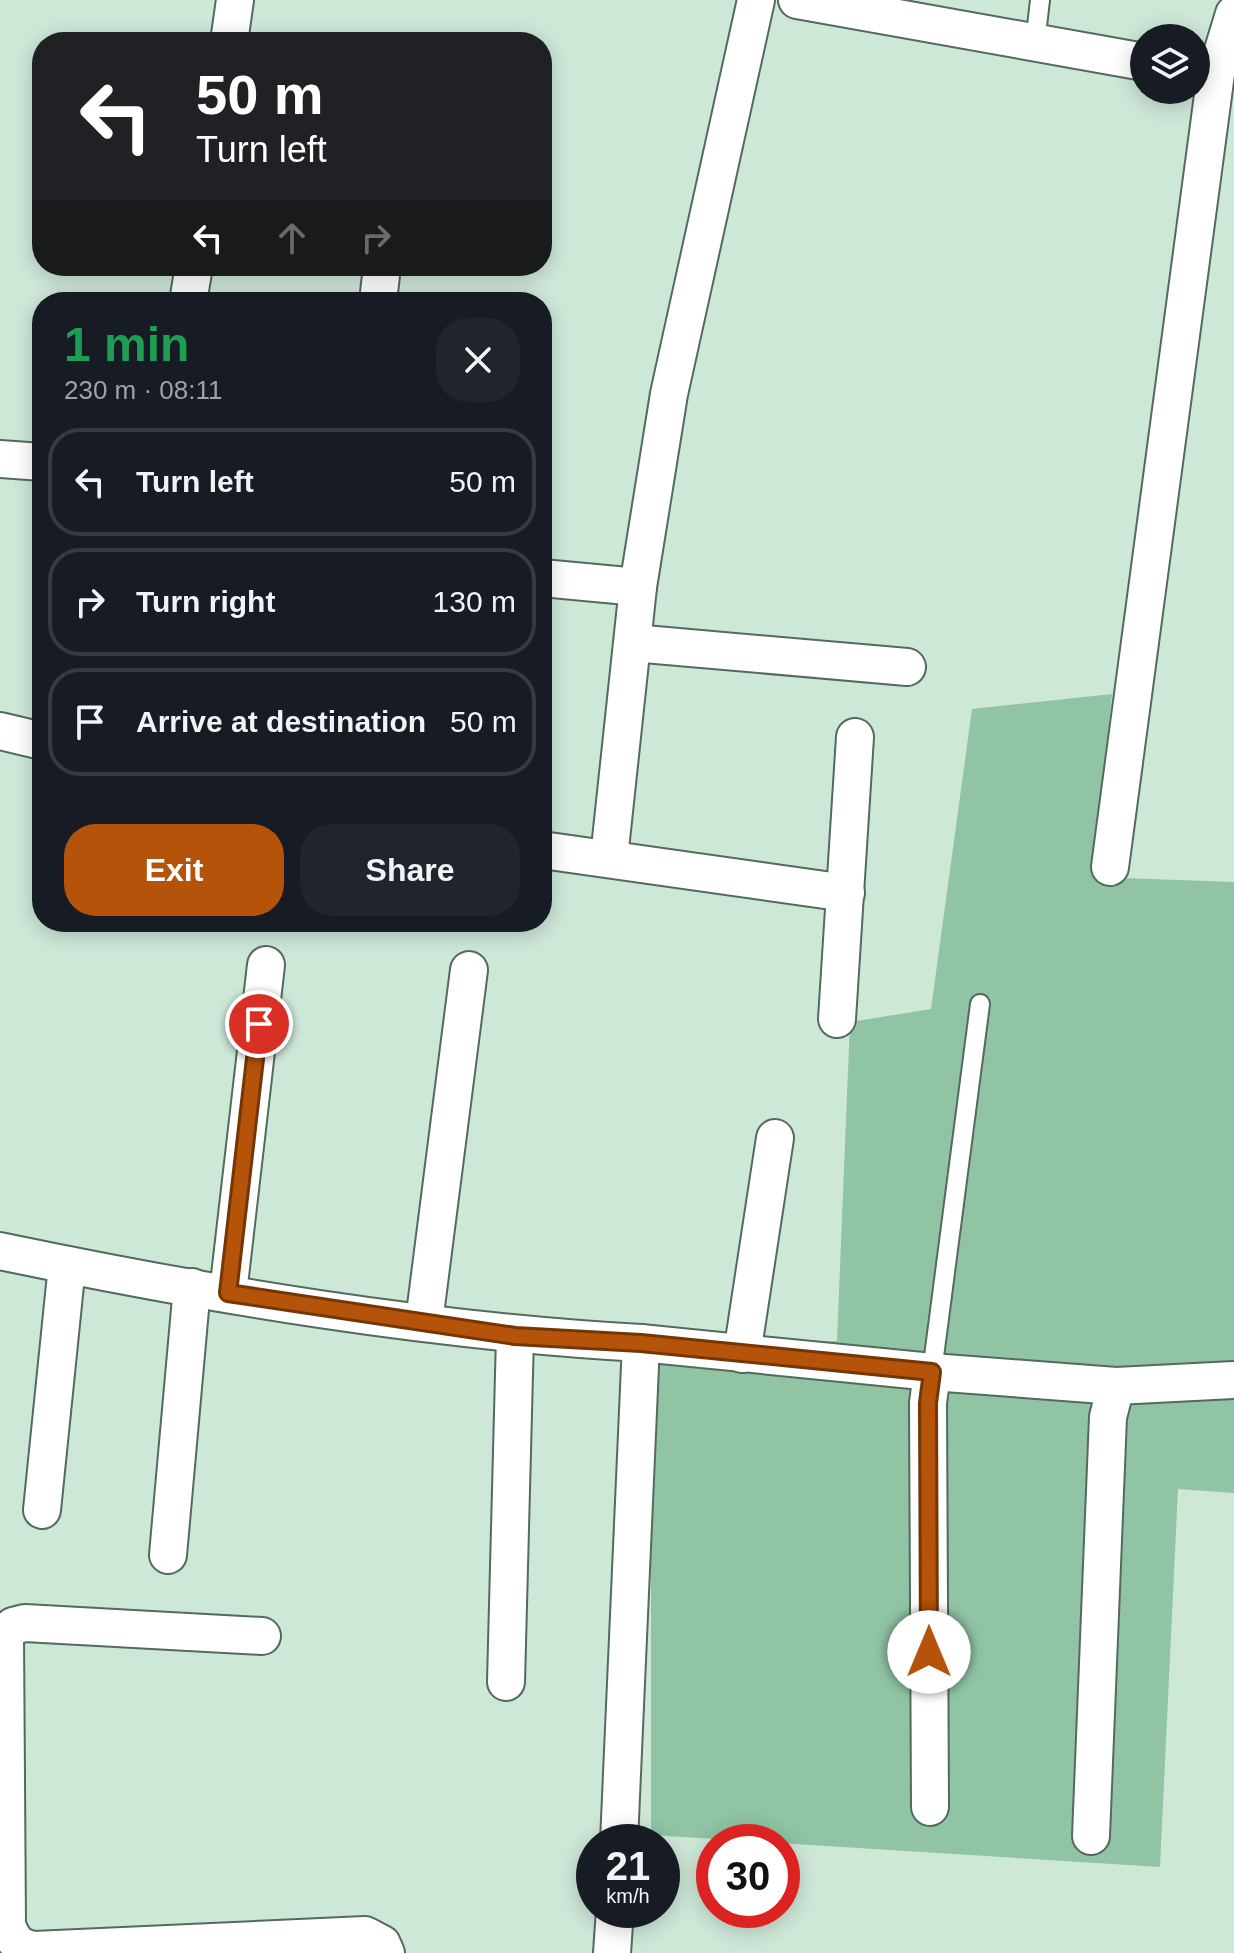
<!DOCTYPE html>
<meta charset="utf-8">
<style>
body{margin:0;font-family:Arial,sans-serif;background:#20242c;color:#f1f3f6;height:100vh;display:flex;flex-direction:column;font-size:30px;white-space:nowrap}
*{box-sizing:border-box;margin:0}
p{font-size:26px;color:#9ea1a6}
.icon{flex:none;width:44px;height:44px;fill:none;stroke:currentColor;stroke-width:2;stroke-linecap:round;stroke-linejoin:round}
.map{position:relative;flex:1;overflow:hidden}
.details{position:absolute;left:32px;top:292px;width:520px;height:640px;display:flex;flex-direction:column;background:#171b24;border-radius:32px;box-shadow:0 4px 20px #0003}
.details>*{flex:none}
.top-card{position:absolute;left:32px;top:32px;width:520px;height:244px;border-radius:32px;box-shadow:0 4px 20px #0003;background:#202124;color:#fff;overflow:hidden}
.tools{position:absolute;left:1130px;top:24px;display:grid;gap:16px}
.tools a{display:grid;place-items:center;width:80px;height:80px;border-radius:50%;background:#171b24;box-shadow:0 4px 20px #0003;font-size:40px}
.speed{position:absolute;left:576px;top:1824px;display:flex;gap:16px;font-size:40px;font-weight:700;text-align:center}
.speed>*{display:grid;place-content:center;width:104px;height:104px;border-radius:50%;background:#171b24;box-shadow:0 4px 20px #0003;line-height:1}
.speed small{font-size:20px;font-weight:400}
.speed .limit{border:12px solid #d22;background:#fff;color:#111}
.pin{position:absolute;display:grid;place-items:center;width:68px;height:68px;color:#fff;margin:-34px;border:4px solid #fff;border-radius:50%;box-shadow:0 2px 8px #0007}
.me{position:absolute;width:88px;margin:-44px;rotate:0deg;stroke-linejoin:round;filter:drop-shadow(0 0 6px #0008)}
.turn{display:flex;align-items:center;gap:28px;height:168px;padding:0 32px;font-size:36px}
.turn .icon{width:104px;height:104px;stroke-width:2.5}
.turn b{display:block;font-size:56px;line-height:68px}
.lanes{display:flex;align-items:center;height:76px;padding:0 32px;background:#0003;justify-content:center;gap:40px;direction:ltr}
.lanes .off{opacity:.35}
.round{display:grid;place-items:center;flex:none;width:84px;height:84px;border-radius:32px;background:#20242c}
.overview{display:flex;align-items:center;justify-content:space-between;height:136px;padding:0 32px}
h1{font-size:48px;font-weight:700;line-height:60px;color:#1e9e55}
.button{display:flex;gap:16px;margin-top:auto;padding:16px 32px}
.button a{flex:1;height:92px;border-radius:32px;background:#b45309;color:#fff;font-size:32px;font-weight:700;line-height:92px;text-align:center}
.button a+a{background:#20242c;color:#f1f3f6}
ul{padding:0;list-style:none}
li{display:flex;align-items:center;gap:24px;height:108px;margin:0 16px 12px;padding:0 16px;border:4px solid #363941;border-radius:32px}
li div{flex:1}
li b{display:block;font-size:30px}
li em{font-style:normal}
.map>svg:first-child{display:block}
.green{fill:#90c4a5}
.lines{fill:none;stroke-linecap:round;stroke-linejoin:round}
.service-casing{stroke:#536a5c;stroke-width:22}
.minor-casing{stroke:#536a5c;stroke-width:40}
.service{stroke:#fff;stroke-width:18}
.minor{stroke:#fff;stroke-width:36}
.route-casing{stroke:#753606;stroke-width:20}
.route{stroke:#b45309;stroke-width:14}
</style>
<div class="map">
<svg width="1234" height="1953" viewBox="0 0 1234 1953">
<rect width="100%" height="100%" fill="#cee8d8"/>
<!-- green -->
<path class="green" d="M1112,694L1094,877L1234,882V1493L1178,1489L1160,1867L651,1835V1346L837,1341L850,1022L931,1009L972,709Z"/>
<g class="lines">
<defs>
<g id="service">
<path d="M1035,44L1040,0"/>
<path d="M932,1372L980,1004"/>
</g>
<g id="minor">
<path d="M797,0L1144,62"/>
<path d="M229,42L235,0"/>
<path d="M188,302L194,266"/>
<path d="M378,302L382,266"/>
<path d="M0,459L42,462"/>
<path d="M542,578L638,587"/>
<path d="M633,643L907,667"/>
<path d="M0,731L42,741"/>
<path d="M542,850L846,893"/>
<path d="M609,858L638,587L669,394L756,0"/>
<path d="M1110,867L1216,73L1234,14"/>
<path d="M837,1019L855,737"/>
<path d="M0,1251C211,1295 427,1331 641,1343L619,1842"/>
<path d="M228,1293L266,965"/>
<path d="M424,1322L469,970"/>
<path d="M641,1343L932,1372L928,1403L930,1807"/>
<path d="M742,1354L775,1138"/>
<path d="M932,1372L1116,1386"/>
<path d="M42,1510L67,1265"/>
<path d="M168,1555L192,1287"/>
<path d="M262,1636L25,1623L13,1626L5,1636L7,1925C13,1941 18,1947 34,1950L365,1935L382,1944L386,1953"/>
<path d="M506,1682L515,1336"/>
<path d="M1091,1836L1108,1417L1116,1386L1234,1380"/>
<path d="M612,1953L615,1910"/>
</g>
</defs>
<!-- service casing -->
<use href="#service" class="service-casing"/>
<!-- minor casing -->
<use href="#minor" class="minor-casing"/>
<!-- service -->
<use href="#service" class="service"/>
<!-- minor -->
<use href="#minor" class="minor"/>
</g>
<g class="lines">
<defs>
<path id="route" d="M259,1024L228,1293L515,1336L641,1343L932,1372L928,1403L929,1652"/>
</defs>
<!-- route casing -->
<use href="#route" class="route-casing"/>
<!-- route -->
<use href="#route" class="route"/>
</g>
</svg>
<div class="tools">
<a><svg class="icon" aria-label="layers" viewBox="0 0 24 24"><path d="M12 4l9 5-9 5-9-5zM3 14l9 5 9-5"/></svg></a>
</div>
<div class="speed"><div>21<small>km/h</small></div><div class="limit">30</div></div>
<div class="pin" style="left:259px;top:1024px;background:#d93025"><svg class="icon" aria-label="arrive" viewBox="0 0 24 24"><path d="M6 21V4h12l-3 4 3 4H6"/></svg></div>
<svg class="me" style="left:929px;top:1652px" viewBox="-20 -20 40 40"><circle r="19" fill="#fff"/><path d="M0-13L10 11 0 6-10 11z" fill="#b45309"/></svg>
<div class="top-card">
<div class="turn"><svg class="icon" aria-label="left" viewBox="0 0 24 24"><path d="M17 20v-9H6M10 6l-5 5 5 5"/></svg><div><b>50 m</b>Turn left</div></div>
<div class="lanes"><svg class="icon" aria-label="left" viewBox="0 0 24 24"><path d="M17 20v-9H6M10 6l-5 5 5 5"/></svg><svg class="icon off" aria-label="ahead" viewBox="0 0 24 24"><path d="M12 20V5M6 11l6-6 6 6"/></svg><svg class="icon off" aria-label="right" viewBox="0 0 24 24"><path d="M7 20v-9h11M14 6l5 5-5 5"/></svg></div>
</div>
<section class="details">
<div class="overview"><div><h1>1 min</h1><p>230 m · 08:11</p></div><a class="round"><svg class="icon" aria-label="close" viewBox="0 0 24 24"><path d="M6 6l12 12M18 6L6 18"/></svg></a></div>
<ul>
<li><svg class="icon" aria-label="left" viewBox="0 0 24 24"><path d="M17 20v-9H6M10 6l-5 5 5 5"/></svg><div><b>Turn left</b></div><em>50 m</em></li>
<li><svg class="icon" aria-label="right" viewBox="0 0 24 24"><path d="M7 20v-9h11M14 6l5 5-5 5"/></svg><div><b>Turn right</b></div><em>130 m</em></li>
<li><svg class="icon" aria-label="arrive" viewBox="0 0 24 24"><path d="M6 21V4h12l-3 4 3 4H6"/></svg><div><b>Arrive at destination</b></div><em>50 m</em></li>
</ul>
<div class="button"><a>Exit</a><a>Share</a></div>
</section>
</div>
